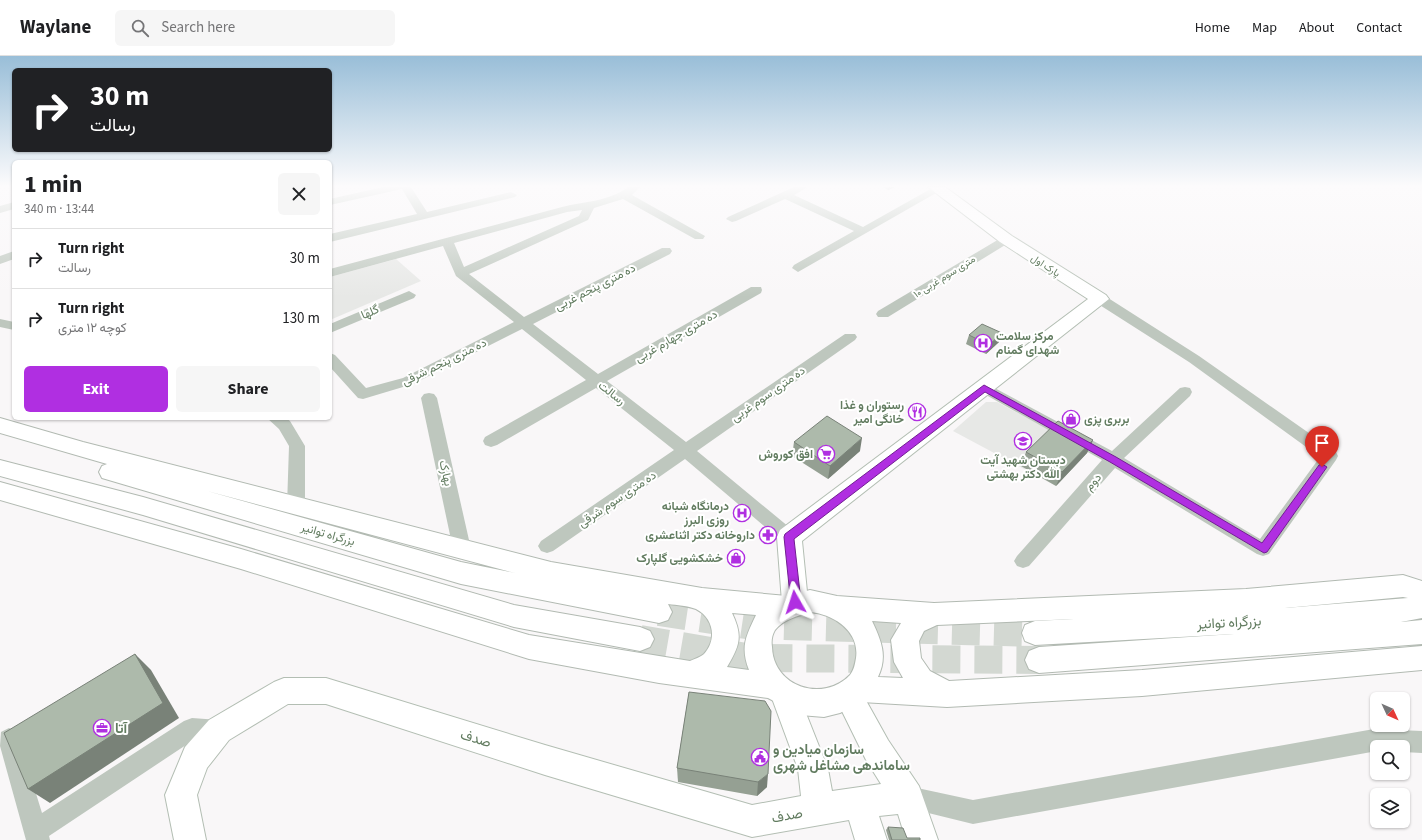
<!DOCTYPE html>
<meta charset="utf-8">
<style>
body{margin:0;font-family:"Source Sans 3",Vazirmatn,sans-serif;background:#f6f6f6;color:#202124;height:100vh;display:flex;flex-direction:column;font-size:15px;white-space:nowrap}
*{box-sizing:border-box;margin:0}
p{font-size:13px;color:#757577}
.icon{flex:none;width:22px;height:22px;fill:none;stroke:currentColor;stroke-width:2;stroke-linecap:round;stroke-linejoin:round}
.map{position:relative;flex:1;overflow:hidden}
.side{position:absolute;left:12px;top:104px;width:320px;height:260px;display:flex;flex-direction:column;background:#fff;border-radius:6px;box-shadow:0 1px 3px #0004}
.side>*{flex:none}
.top-card{position:absolute;left:12px;top:12px;width:320px;height:84px;border-radius:6px;box-shadow:0 1px 3px #0004;background:#202124;color:#fff;overflow:hidden}
.needle{width:26px;rotate:134deg}
.buttons{position:absolute;left:1370px;top:636px;display:grid;gap:8px}
.buttons a{display:grid;place-items:center;width:40px;height:40px;border-radius:6px;background:#fff;box-shadow:0 1px 3px #0004;font-size:20px}
.pin{position:absolute;display:grid;place-items:center;width:34px;height:34px;color:#fff;margin:-41px -17px;border-radius:50% 50% 50% 0;rotate:-45deg;box-shadow:0 0 4px #0007}
.pin .icon{rotate:45deg}
.me{position:absolute;width:44px;margin:-22px;rotate:354deg;stroke-linejoin:round;filter:drop-shadow(0 0 3px #0008)}
.turn{display:flex;align-items:center;gap:14px;height:84px;padding:0 12px;font-size:18px}
.turn .icon{width:52px;height:52px;stroke-width:2.5}
.turn b{display:block;font-size:28px;line-height:34px}
.round{display:grid;place-items:center;flex:none;width:42px;height:42px;border-radius:6px;background:#f6f6f6}
.summary{display:flex;align-items:center;justify-content:space-between;height:68px;padding:0 12px}
h1{font-size:24px;font-weight:700;line-height:30px}
.primary-button{display:flex;gap:8px;margin-top:auto;padding:8px 12px}
.primary-button a{flex:1;height:46px;border-radius:6px;background:#b02fe1;color:#fff;font-size:16px;font-weight:700;line-height:46px;text-align:center}
.primary-button a+a{background:#f6f6f6;color:#202124}
ul{padding:0;list-style:none}
li{display:flex;align-items:center;gap:12px;height:60px;padding:0 12px;border-top:1px solid #e0e0e0}
li div{flex:1}
li b{display:block;font-size:15px}
li em{font-style:normal}
header{display:flex;align-items:center;gap:24px;box-sizing:border-box;height:56px;padding:0 20px;background:#fff;border-bottom:1px solid #e0e0e0}
header strong{font-size:19px}
nav{display:flex;gap:22px;margin-inline-start:auto;font-size:14px}
.search{width:280px;height:36px;background:#f6f6f6;display:flex;align-items:center;gap:10px;box-sizing:border-box;padding:0 14px;border-radius:6px;color:#757577;font-size:15px}
.map>svg:first-child{display:block}
.built{fill:#e7e8e6}
.lines{fill:none;stroke-linecap:round;stroke-linejoin:round}
.highway-tunnel{stroke:#d3d8d2;stroke-width:28;stroke-dasharray:28 14;stroke-linecap:butt}
.secondary-casing{stroke:#b3beb3;stroke-width:2}
.highway-casing{stroke:#b2bab2;stroke-width:2}
.street{fill:#bec7be;fill-rule:evenodd}
.secondary{fill:#fff;fill-rule:evenodd}
.highway{fill:#fff;fill-rule:evenodd}
.wall{fill:#95a093}
.shaded-wall{fill:#798278}
.building{fill:#adbaab;stroke:#798278}
.route{fill:#b02fe1;stroke:#721f92}
.labels{text-anchor:middle;stroke-width:4;stroke-linejoin:round;paint-order:stroke}
.far-street-label{font-size:10px;fill:#627c60;stroke:#fff}
.street-label{font-size:12px;fill:#627c60;stroke:#fff}
.poi-label{font-size:12px;font-weight:bold;fill:#627c60;stroke:#fff;text-anchor:end}
.near-street-label{font-size:14px;fill:#627c60;stroke:#fff}
.near-poi-label{font-size:14px;font-weight:bold;fill:#627c60;stroke:#fff;text-anchor:start}
</style>
<header>
<strong>Waylane</strong>
<div class="search"><svg class="icon" aria-label="search" viewBox="0 0 24 24"><circle cx="10" cy="10" r="6"/><path d="M15 15l6 6"/></svg>Search here</div>
<nav><a>Home</a><a>Map</a><a>About</a><a>Contact</a></nav>
</header>
<div class="map">
<svg width="1422" height="784" viewBox="0 0 1422 784">
<rect width="100%" height="100%" fill="#f9f7f8"/>
<!-- built -->
<g class="built">
<path d="M396,203L421,225L330,264V221Z"/>
<path d="M986,346H997L1089,395L1056,430L953,375Z"/>
</g>
<g class="lines">
<!-- highway-tunnel -->
<g class="highway-tunnel">
<path d="M659,556L746,569L1035,577"/>
<path d="M640,583L751,602L1039,604"/>
</g>
<defs>
<g id="secondary">
<path d="M928,131H945L1012,180L1106,239L1109,243L802,485L808,546L804,554L795,557L786,554L782,546L777,481L780,474L1088,243L1000,186Z"/>
<path d="M284,622H326L545,689L752,749L801,740L798,713L770,637L774,628L784,624L794,628L798,637L828,713L832,735L881,728L866,704L834,639L838,630L848,626L858,630L888,684L919,730L938,784H906L898,758L879,760L887,784H855L849,764L752,781L545,719L326,648H288L229,684L207,712L197,739L206,784H174L165,739L185,691L209,664L274,626Z"/>
</g>
<g id="highway">
<path d="M0,362L83,386L551,506L702,532L787,540L810,534L837,540L934,547L1246,533L1403,519L1422,525V562L1401,566L1422,564V588L1039,617L1029,613L1025,604L1029,595L1039,591L1234,578L1035,589L1025,585L1022,577L1025,569L1035,565L1074,563L937,569L924,575L919,585L921,602L930,615L949,625L1142,614L1422,590V614L1142,640L947,651L861,646L840,657L824,661L800,659L768,642L659,627L529,603L241,513L0,444V426L241,493L529,579L690,605C694,603 701,601 704,598C717,584 714,562 696,553C688,550 677,549 668,548L672,556L668,564L659,567L461,528L102,422L99,416L102,410L107,408L0,377ZM207,435L515,517L461,506ZM1403,541L1408,542L1285,552ZM810,556C833,558 860,575 856,602C855,608 854,614 850,619C823,647 773,631 772,591C771,585 772,579 775,574C784,563 798,560 810,556ZM732,557L756,559C746,580 740,591 749,614L727,611C740,589 743,580 732,557ZM872,565L901,567L891,584L894,606L903,622L878,621C888,600 881,584 872,565Z"/>
<path d="M0,404L143,441L514,549L640,571L650,575L654,583L650,591L640,595L514,571L143,459L0,420Z"/>
</g>
</defs>
<!-- secondary casing -->
<use href="#secondary" class="secondary-casing"/>
<!-- highway casing -->
<use href="#highway" class="highway-casing"/>
<!-- street -->
<g class="street">
<path d="M383,131H411L427,156L511,136L517,139L515,141L330,186V178L417,158L402,133L330,149V143Z"/>
<path d="M628,131H640L632,139L705,180L703,183H695L623,143L594,152L588,164L469,218L524,261L662,192H670L672,195L670,198L533,268L598,318L751,231H761L762,234L761,237L607,325L686,386L845,278H855L857,281L855,284L697,395L795,476L798,481L795,486L789,488L783,486L685,403L553,495L547,497L541,495L538,490L541,485L674,394L596,332L497,389L491,391L485,389L483,385L485,381L586,324L522,273L413,328L363,343L358,342L330,311V297L335,299L366,332L403,322L514,266L456,220L443,190L330,221V213L562,151C585,145 608,146 628,131ZM582,154L579,160L464,211L454,187L567,156Z"/>
<path d="M794,131H808L794,139L863,171L934,131H942L943,133L798,216L792,212L794,209L854,175L785,143L736,165L732,166L726,163L728,161Z"/>
<path d="M14,146V153L0,157V150Z"/>
<path d="M1006,179L1012,183L1010,186L888,261H878L876,258L878,255Z"/>
<path d="M14,195V203L0,208V200Z"/>
<path d="M409,235L416,239L414,242L330,277V268Z"/>
<path d="M1100,239L1105,240L1199,300L1336,396L1338,400L1336,404L1269,498L1263,500L1257,498L1115,412L1029,510L1023,512L1017,510L1014,505L1017,500L1102,404L979,335L977,332L979,329L984,327L989,329L1112,395L1180,332L1185,331L1190,332L1192,336L1190,340L1124,402L1260,483L1320,401L1189,306L1095,246L1093,243Z"/>
<path d="M0,263L14,266V274L0,271Z"/>
<path d="M429,337L434,338L437,342L471,493L468,498L462,500L456,498L453,493L421,342L424,338Z"/>
<path d="M267,362H286L290,365L305,390V450L302,455L296,457L290,455L287,450L289,390L279,373Z"/>
<path d="M192,662L219,664L227,667L230,674L227,681L219,684L195,683L49,780L50,784H26L0,690L1,676L9,672L17,676L42,757L184,665Z"/>
<path d="M1374,673L1422,675V697L1403,696V691H1377V695L973,768L908,752L900,749L897,741L900,733L908,730L973,744Z"/>
</g>
<!-- secondary -->
<use href="#secondary" class="secondary"/>
<!-- highway -->
<use href="#highway" class="highway"/>
</g>
<!-- wall -->
<g class="wall">
<path d="M883,131H895L888,134Z"/>
<path d="M969,279L999,286L986,298L966,288Z"/>
<path d="M1093,384L1087,397L1056,430L1021,410L1026,396Z"/>
<path d="M794,386L860,395L828,423L792,400Z"/>
<path d="M689,636L767,731L757,740L678,726L677,712Z"/>
<path d="M888,771L907,782L920,784H889L886,774Z"/>
</g>
<!-- shaded-wall -->
<g class="shaded-wall">
<path d="M889,131H895L888,134Z"/>
<path d="M1002,277L999,286L986,298L989,289Z"/>
<path d="M862,382L860,395L828,423L830,410Z"/>
<path d="M1093,384L1087,397L1056,430L1062,416Z"/>
<path d="M135,598L151,614L179,662L50,747L28,733Z"/>
<path d="M768,718L767,731L757,740L758,726Z"/>
</g>
<!-- building -->
<g class="building">
<path d="M982,268L1002,277L989,289L969,279Z"/>
<path d="M827,360L862,382L830,410L794,386Z"/>
<path d="M1058,365L1093,384L1062,416L1026,396Z"/>
<path d="M135,598L163,647L28,733L4,677Z"/>
<path d="M689,636L765,645L771,655L768,718L758,726L677,712Z"/>
<path d="M888,771L903,772L907,782H920V784H892Z"/>
</g>
<!-- sky -->
<linearGradient id="sky" x2="0" y2="1"><stop stop-color="#99bed8"/><stop offset="0.54" stop-color="#fcfbfc"/><stop offset="1" stop-color="#fcfbfc" stop-opacity="0"/></linearGradient>
<rect width="1422" height="241" fill="url(#sky)"/>
<!-- route -->
<path class="route" d="M984,329L1116,401L1262,487L1319,409L1322,408L1327,411L1267,496L1264,497L1110,406L985,336L794,483L801,546L799,549H791L784,481L785,478Z"/>
<!-- icons -->
<defs>
<symbol id="hospital-ring" viewBox="-11 -11 22 22"><circle r="9.5" fill="#fff" stroke="#b02fe1" stroke-width="1.5"/><path d="M-5-5h3v3.5h4V-5h3V5h-3V1.5h-4V5h-3Z" fill="#b02fe1"/></symbol>
<symbol id="restaurant-ring" viewBox="-11 -11 22 22"><circle r="9.5" fill="#fff" stroke="#b02fe1" stroke-width="1.5"/><path d="M-5-6h1v4h1v-4h1v4h1v-4h1v5L-1.5 .5V6h-2V.5L-5-1ZM5-6V6H3V1.5H1.5Q1.5-4 5-6Z" fill="#b02fe1"/></symbol>
<symbol id="shop-ring" viewBox="-11 -11 22 22"><circle r="9.5" fill="#fff" stroke="#b02fe1" stroke-width="1.5"/><path d="M-5-2.5h2.3a2.7 3.5 0 0 1 5.4 0H5L5.5 6h-11ZM-1.5-2.5h3a1.5 2.3 0 0 0-3 0Z" fill="#b02fe1"/></symbol>
<symbol id="school-ring" viewBox="-11 -11 22 22"><circle r="9.5" fill="#fff" stroke="#b02fe1" stroke-width="1.5"/><path d="M0-5L7-2L0 1L-7-2ZM-4 1L0 2.5L4 1V4Q0 6-4 4Z" fill="#b02fe1"/></symbol>
<symbol id="supermarket-ring" viewBox="-11 -11 22 22"><circle r="9.5" fill="#fff" stroke="#b02fe1" stroke-width="1.5"/><path d="M-6-5.5h2.5l.6 2H6L4.5 2H-2.5L-4.4-4H-6ZM-1.5 3.2a1.3 1.3 0 1 0 .1 0ZM3 3.2a1.3 1.3 0 1 0 .1 0Z" fill="#b02fe1"/></symbol>
<symbol id="pharmacy-ring" viewBox="-11 -11 22 22"><circle r="9.5" fill="#fff" stroke="#b02fe1" stroke-width="1.5"/><path d="M-2-6h4v4h4v4h-4v4h-4v-4h-4v-4h4Z" fill="#b02fe1"/></symbol>
<symbol id="office-ring" viewBox="-11 -11 22 22"><circle r="9.5" fill="#fff" stroke="#b02fe1" stroke-width="1.5"/><path d="M-6-3h4V-5.5h4V-3h4V5H-6ZM-1-4.5V-3h2v-1.5ZM-6 0V1H6V0Z" fill="#b02fe1"/></symbol>
<symbol id="civic-ring" viewBox="-11 -11 22 22"><circle r="9.5" fill="#fff" stroke="#b02fe1" stroke-width="1.5"/><path d="M-.6-6.5H3V-4.5H.6V-3L4-1V1h2V6H-6V1h2V-1L-.6-3ZM-1.2 2.5V6h2.4V2.5Z" fill="#b02fe1"/></symbol>
</defs>
<g fill-rule="evenodd">
<use href="#hospital-ring" x="973" y="277" width="20" height="20"/>
<use href="#restaurant-ring" x="907" y="346" width="20" height="20"/>
<use href="#shop-ring" x="1061" y="353" width="20" height="20"/>
<use href="#school-ring" x="1013" y="375" width="20" height="20"/>
<use href="#supermarket-ring" x="816" y="388" width="20" height="20"/>
<use href="#hospital-ring" x="732" y="447" width="20" height="20"/>
<use href="#pharmacy-ring" x="758" y="469" width="20" height="20"/>
<use href="#shop-ring" x="726" y="492" width="20" height="20"/>
<use href="#office-ring" x="92" y="662" width="20" height="20"/>
<use href="#civic-ring" x="750" y="691" width="20" height="20"/>
</g>
<g class="labels">
<!-- far-street labels -->
<g class="far-street-label">
<text transform="translate(1046 209) rotate(33)" y="4">پارک اول</text>
<text transform="translate(944 220) rotate(-32)" y="4">۱۰ متری سوم غربی</text>
</g>
<!-- street labels -->
<g class="street-label">
<text transform="translate(595 231) rotate(-27)" y="4">ده متری پنجم غربی</text>
<text transform="translate(370 256) rotate(-24)" y="4">گلها</text>
<text transform="translate(676 280) rotate(-30)" y="4">ده متری چهارم غربی</text>
<text transform="translate(444 306) rotate(-26)" y="4">ده متری پنجم شرقی</text>
<text transform="translate(612 337) rotate(38)" y="4">رسالت</text>
<text transform="translate(768 338) rotate(-35)" y="4">ده متری سوم غربی</text>
<text transform="translate(446 417) rotate(77)" y="4">بهارک</text>
<text transform="translate(1093 426) rotate(-49)" y="4">دوم</text>
<text transform="translate(617 443) rotate(-34)" y="4">ده متری سوم شرقی</text>
<text transform="translate(328 478) rotate(16)" y="4">بزرگراه توانیر</text>
</g>
<!-- poi labels -->
<g class="poi-label">
<text x="996" y="284" text-anchor="start">مرکز سلامت<tspan x="996" dy="14">شهدای گمنام</tspan></text>
<text x="904" y="353">رستوران و غذا<tspan x="904" dy="14">خانگی امیر</tspan></text>
<text x="1084" y="367" text-anchor="start">بربری پزی</text>
<text x="813" y="402">افق کوروش</text>
<text x="1023" y="408" text-anchor="middle">دبستان شهید آیت<tspan x="1023" dy="14">الله دکتر بهشتی</tspan></text>
<text x="729" y="454">درمانگاه شبانه<tspan x="729" dy="14">روزی البرز</tspan></text>
<text x="755" y="483">داروخانه دکتر اثناعشری</text>
<text x="723" y="506">خشکشویی گلپارک</text>
</g>
<!-- near-street labels -->
<g class="near-street-label">
<text transform="translate(1229 566) rotate(-3)" y="5">بزرگراه توانیر</text>
<text transform="translate(476 682) rotate(17)" y="5">صدف</text>
<text transform="translate(787 759) rotate(-10)" y="5">صدف</text>
</g>
<!-- near-poi labels -->
<g class="near-poi-label">
<text x="115" y="677">آتا</text>
<text x="773" y="698">سازمان میادین و<tspan x="773" dy="16">ساماندهی مشاغل شهری</tspan></text>
</g>
</g>
</svg>
<div class="buttons">
<a><svg class="needle" viewBox="-14 -14 28 28"><path d="M0-13l5 13h-10z" fill="#e53935"/><path d="M0 13l5-13h-10z" fill="#757577"/></svg></a>
<a><svg class="icon" aria-label="search" viewBox="0 0 24 24"><circle cx="10" cy="10" r="6"/><path d="M15 15l6 6"/></svg></a>
<a><svg class="icon" aria-label="layers" viewBox="0 0 24 24"><path d="M12 4l9 5-9 5-9-5zM3 14l9 5 9-5"/></svg></a>
</div>
<div class="pin" style="left:1322px;top:411px;background:#d93025"><svg class="icon" aria-label="arrive" viewBox="0 0 24 24"><path d="M6 21V4h12l-3 4 3 4H6"/></svg></div>
<svg class="me" style="left:795px;top:546px" viewBox="-20 -20 40 40"><path d="M0-17L14 15 0 8-14 15z" fill="#b02fe1" stroke="#fff" stroke-width="4"/></svg>
<div class="top-card">
<div class="turn"><svg class="icon" aria-label="right" viewBox="0 0 24 24"><path d="M7 20v-9h11M14 6l5 5-5 5"/></svg><div><b>30 m</b>رسالت</div></div>
</div>
<section class="side">
<div class="summary"><div><h1>1 min</h1><p>340 m · 13:44</p></div><a class="round"><svg class="icon" aria-label="close" viewBox="0 0 24 24"><path d="M6 6l12 12M18 6L6 18"/></svg></a></div>
<ul>
<li><svg class="icon" aria-label="right" viewBox="0 0 24 24"><path d="M7 20v-9h11M14 6l5 5-5 5"/></svg><div><b>Turn right</b><p>رسالت</p></div><em>30 m</em></li>
<li><svg class="icon" aria-label="right" viewBox="0 0 24 24"><path d="M7 20v-9h11M14 6l5 5-5 5"/></svg><div><b>Turn right</b><p>کوچه ۱۲ متری</p></div><em>130 m</em></li>
</ul>
<div class="primary-button"><a>Exit</a><a>Share</a></div>
</section>
</div>
